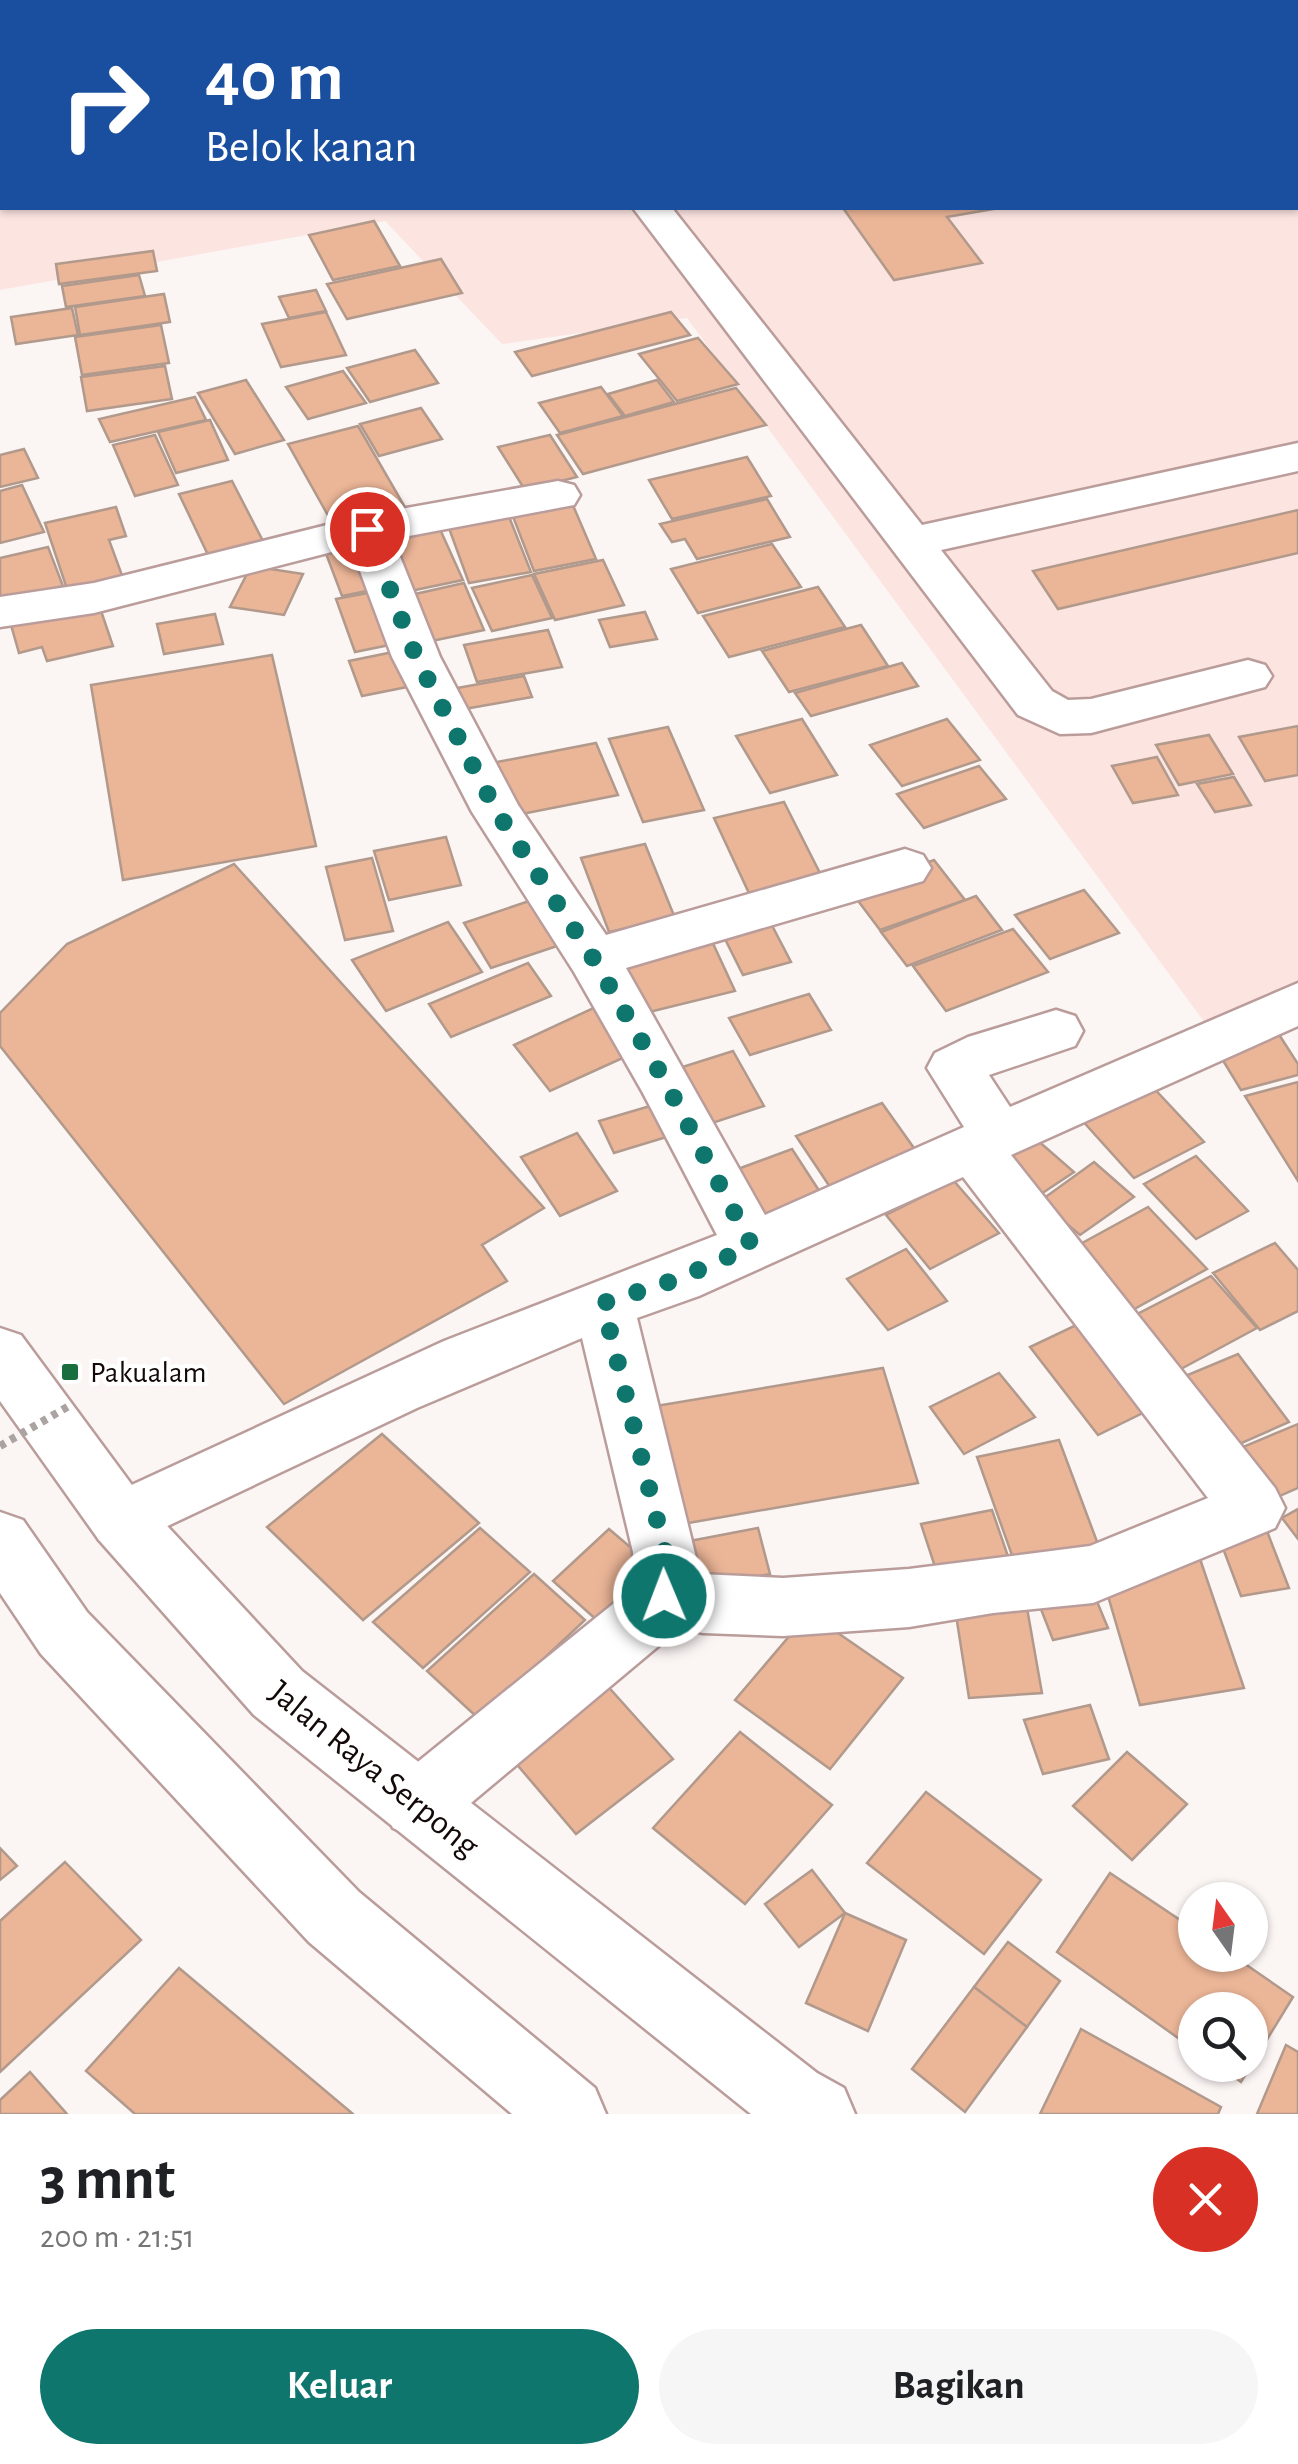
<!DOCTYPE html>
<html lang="id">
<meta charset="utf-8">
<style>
body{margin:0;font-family:"Alegreya Sans",sans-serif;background:#f6f6f6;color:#202124;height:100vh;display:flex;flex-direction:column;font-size:38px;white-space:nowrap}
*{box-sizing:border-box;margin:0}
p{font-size:32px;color:#757577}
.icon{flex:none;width:55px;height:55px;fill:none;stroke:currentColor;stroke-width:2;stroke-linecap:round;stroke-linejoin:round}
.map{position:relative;height:2114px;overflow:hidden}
.side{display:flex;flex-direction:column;background:#fff;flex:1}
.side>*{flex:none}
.hud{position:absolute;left:0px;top:0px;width:1300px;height:210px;box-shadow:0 2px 8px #0004;background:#1a4fa0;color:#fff;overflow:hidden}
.needle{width:65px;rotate:346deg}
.fabs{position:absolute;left:1178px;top:1882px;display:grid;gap:20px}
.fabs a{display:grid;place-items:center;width:90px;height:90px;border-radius:50%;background:#fff;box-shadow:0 2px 8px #0004;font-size:50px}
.pin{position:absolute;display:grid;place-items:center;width:85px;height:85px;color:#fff;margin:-42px;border:5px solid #fff;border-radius:50%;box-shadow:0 2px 10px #0007}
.me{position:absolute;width:110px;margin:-55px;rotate:359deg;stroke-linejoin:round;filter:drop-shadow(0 0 8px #0008)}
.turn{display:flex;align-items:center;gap:35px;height:210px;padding:0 40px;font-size:45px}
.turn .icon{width:130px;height:130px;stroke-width:2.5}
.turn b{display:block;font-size:70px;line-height:85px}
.round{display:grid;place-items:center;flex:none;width:105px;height:105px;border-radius:52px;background:#f6f6f6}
.headline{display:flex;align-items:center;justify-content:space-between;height:170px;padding:0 40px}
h1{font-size:60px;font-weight:600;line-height:75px}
.cta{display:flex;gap:20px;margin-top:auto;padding:20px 40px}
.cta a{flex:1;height:115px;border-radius:60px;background:#0f766e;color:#fff;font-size:40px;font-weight:600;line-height:115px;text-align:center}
.cta a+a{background:#f6f6f6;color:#202124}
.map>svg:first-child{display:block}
.built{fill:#fce4e1;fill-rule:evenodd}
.building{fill:#ebb597;stroke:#b1998c;stroke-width:2.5}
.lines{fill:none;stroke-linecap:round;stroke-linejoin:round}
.lane-casing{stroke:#ba9d9b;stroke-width:4}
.street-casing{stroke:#ba9d9b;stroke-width:5}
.primary-casing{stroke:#ba9d9b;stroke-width:5}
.lane{fill:#fff;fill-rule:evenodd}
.street{fill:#fff;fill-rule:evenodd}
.primary{fill:#fff;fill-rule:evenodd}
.path-bridge{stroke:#aaa3a2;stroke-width:8;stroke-dasharray:6 6;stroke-linecap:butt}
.route{stroke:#0f766e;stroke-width:18;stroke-dasharray:0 32.4}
.poi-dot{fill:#196e40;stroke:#fff;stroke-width:4}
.labels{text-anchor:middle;stroke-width:8;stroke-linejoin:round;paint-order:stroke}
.poi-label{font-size:30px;fill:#120908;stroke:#fff;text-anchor:start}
.near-street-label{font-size:35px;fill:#120908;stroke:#fff}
</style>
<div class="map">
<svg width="1298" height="2114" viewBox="0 0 1298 2114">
<rect width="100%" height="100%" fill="#fbf5f4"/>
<!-- built -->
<path class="built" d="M0,0H1298V996L1208,1027L687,318L502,344L385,221L0,290ZM2,2H1298V208H2Z"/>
<!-- building -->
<g class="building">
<path d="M843,208H999L947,217L982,263L894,280Z"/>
<path d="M374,221L400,266L333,280L309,235Z"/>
<path d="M153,251L157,271L59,284L56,264Z"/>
<path d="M441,259L462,293L347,319L327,284Z"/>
<path d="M139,275L145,296L66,307L62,286Z"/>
<path d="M316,290L326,311L289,318L279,297Z"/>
<path d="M164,294L170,322L80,335L75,307Z"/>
<path d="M72,308L78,335L16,344L11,317Z"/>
<path d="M326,312L346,355L281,367L262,324Z"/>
<path d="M671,312L690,335L532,376L515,352Z"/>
<path d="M161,325L169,363L82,375L75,337Z"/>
<path d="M698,338L738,384L677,401L639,354Z"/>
<path d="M415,350L438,383L370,402L347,368Z"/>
<path d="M165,366L172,399L87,411L81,377Z"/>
<path d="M343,371L366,403L308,419L286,387Z"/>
<path d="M246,380L284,440L235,454L198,393Z"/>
<path d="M657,380L674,402L625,416L608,394Z"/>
<path d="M601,387L623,416L560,433L539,403Z"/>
<path d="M736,388L766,425L583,474L557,435Z"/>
<path d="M195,397L206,420L110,442L99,419Z"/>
<path d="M421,408L442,439L379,456L360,424Z"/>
<path d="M210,420L228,460L176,473L158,432Z"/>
<path d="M358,426L406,509L335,528L288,444Z"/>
<path d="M155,435L178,485L135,496L113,445Z"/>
<path d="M550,435L577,477L525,490L498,447Z"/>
<path d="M24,449L38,478L0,487V455Z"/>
<path d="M747,457L771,496L672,519L649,480Z"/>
<path d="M232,481L264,543L209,557L179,494Z"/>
<path d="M22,485L44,532L0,543V491Z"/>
<path d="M767,499L790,537L697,559L685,539L672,542L660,524Z"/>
<path d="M572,503L596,559L534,571L512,514Z"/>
<path d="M116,507L126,536L109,540L123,578L70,598L45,523Z"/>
<path d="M506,509L531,572L469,583L446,520Z"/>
<path d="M1298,510V553L1058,609L1033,571Z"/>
<path d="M439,527L463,580L396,594L374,540Z"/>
<path d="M360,535L382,588L342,596L322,543Z"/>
<path d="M772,544L801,587L698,613L671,569Z"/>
<path d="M48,547L63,586L0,601V558Z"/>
<path d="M603,560L624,605L555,620L534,574Z"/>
<path d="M251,566L303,574L284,615L230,607Z"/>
<path d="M532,575L552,618L492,631L472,588Z"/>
<path d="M464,583L484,630L422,643L402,597Z"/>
<path d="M818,587L845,627L729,657L703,616Z"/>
<path d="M389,589L409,641L355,652L336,599Z"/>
<path d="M99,605L113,646L47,661L42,647L19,653L11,625Z"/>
<path d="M645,612L657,639L610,647L599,620Z"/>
<path d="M215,614L223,644L164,654L157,624Z"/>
<path d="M861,625L888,666L789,692L762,651Z"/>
<path d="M548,630L562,667L477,682L464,645Z"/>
<path d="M408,649L422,684L362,696L349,661Z"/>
<path d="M272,655L316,846L123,880L91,685Z"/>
<path d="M902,663L918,686L811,716L795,693Z"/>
<path d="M524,676L532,697L453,711L446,690Z"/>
<path d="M802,719L837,775L770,793L736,736Z"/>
<path d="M947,719L980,760L902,786L870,745Z"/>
<path d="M1298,726V775L1265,781L1239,737Z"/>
<path d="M668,727L704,810L643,822L609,739Z"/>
<path d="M1209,735L1233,774L1179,785L1156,745Z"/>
<path d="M596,743L618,795L507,817L487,764Z"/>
<path d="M1157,757L1178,795L1133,803L1112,766Z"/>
<path d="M979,766L1006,799L924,828L897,794Z"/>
<path d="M1234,777L1251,805L1215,812L1197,784Z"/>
<path d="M784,802L828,889L755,906L714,818Z"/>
<path d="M446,837L461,885L389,900L374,851Z"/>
<path d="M645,844L675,918L609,932L581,858Z"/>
<path d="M372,858L393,931L345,940L326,867Z"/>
<path d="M934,860L965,900L880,930L850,890Z"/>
<path d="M234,864L544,1208L482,1245L507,1281L284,1404L0,1046V1013L67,944Z"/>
<path d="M1084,890L1119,933L1050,959L1015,915Z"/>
<path d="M976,896L1002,930L907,966L881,932Z"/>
<path d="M535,899L563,944L491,968L464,923Z"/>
<path d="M765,912L791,962L743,975L718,925Z"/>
<path d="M448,922L482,972L386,1011L352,960Z"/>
<path d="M1013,929L1048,972L946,1011L913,966Z"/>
<path d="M710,937L735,991L637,1015L614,961Z"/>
<path d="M528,963L551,996L451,1037L429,1004Z"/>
<path d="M809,994L831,1030L750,1055L729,1018Z"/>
<path d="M600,1005L636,1052L550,1091L514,1045Z"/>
<path d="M1278,1033L1298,1064V1075L1241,1090L1216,1049Z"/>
<path d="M733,1051L764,1106L703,1126L673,1070Z"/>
<path d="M1298,1082V1181L1245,1096Z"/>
<path d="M1149,1083L1204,1142L1134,1178L1079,1117Z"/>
<path d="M667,1101L683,1132L614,1153L599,1121Z"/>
<path d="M882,1103L921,1158L834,1193L796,1136Z"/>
<path d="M577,1133L617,1191L560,1216L521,1157Z"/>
<path d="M1036,1139L1074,1172L1035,1198L999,1163Z"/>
<path d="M792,1149L829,1206L763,1231L727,1173Z"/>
<path d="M1196,1156L1248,1211L1196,1239L1144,1184Z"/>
<path d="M1094,1162L1134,1197L1080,1235L1040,1201Z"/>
<path d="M954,1181L999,1233L930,1269L886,1215Z"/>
<path d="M1148,1207L1207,1269L1118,1318L1062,1254Z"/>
<path d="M1275,1243L1298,1270V1311L1260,1330L1213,1273Z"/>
<path d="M906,1249L947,1301L888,1330L847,1279Z"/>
<path d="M1211,1276L1257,1328L1166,1377L1120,1323Z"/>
<path d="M1093,1317L1161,1404L1098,1435L1030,1347Z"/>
<path d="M1238,1354L1289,1422L1228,1449L1178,1379Z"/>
<path d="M883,1368L918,1483L677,1525L650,1407Z"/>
<path d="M999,1373L1035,1417L964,1454L930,1407Z"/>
<path d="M1298,1424V1488L1266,1502L1231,1452Z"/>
<path d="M382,1434L479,1523L363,1620L267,1527Z"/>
<path d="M1059,1440L1102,1555L1018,1572L977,1457Z"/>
<path d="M1298,1509V1539L1282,1518Z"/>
<path d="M992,1510L1012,1568L940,1582L921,1524Z"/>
<path d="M1265,1526L1289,1588L1241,1596L1218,1535Z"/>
<path d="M480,1528L530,1572L423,1668L373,1622Z"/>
<path d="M758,1528L770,1574L685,1590L674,1544Z"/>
<path d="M609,1529L656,1569L599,1622L553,1581Z"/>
<path d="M1199,1556L1244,1688L1140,1705L1103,1579Z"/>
<path d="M534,1574L585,1620L479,1719L427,1671Z"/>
<path d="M1091,1587L1108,1628L1053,1640L1037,1599Z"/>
<path d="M1024,1591L1042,1693L969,1698L953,1596Z"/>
<path d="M809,1613L903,1678L830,1769L735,1700Z"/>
<path d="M604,1682L673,1759L576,1834L508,1754Z"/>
<path d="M1090,1705L1109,1759L1043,1774L1024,1720Z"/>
<path d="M740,1732L832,1805L745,1904L653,1828Z"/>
<path d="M1127,1752L1187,1804L1132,1860L1073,1806Z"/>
<path d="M926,1792L1041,1880L984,1954L867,1863Z"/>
<path d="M0,1848L17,1866L0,1880Z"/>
<path d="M65,1862L141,1940L0,2072V1921Z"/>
<path d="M812,1870L845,1913L799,1947L765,1904Z"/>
<path d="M1110,1873L1195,1930V1955H1232L1293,1997L1241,2082L1217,2065H1250V2010H1195V2050L1057,1952Z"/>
<path d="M845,1913L906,1940L868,2031L806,2003Z"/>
<path d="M1008,1942L1060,1981L1027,2027L974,1987Z"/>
<path d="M179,1968L353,2114H135L86,2071Z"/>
<path d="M974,1987L1027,2027L965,2112L912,2069Z"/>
<path d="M1081,2029L1221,2107L1218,2114H1040Z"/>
<path d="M1286,2045L1298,2052V2114H1257Z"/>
<path d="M30,2072L67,2114H0V2100Z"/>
</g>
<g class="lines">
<defs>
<path id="lane" d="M1175,0H1197L1198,2H1177Z"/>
<g id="street">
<path d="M472,0H509L510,2H474Z"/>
<path d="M633,208H672L922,525L1298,443V471L941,550L1052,691L1068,700L1091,699L1248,660L1265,665L1272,676L1265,687L1091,733L1060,734L1018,715Z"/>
<path d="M558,481L574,485L580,495L574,505L393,539L440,657L518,805L606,935L905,849L923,855L931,868L923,881L626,968L765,1215L964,1127L927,1068L935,1053L968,1037L1056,1010L1075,1016L1083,1031L1075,1046L989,1075L1010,1107L1298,983V1026L1011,1155L1275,1488L1285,1508L1275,1528L1093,1603L993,1613L909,1627L783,1636L703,1633L680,1628L441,1828L417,1838L393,1828L383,1805L393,1782L634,1587L633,1552L582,1338L417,1408L121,1548L99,1540L89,1520L99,1500L444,1341L717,1235L643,1093L574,972L472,812L392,657L351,547L94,613L0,627V597L94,583L367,515ZM963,1177L1208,1498L1090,1546L909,1569L783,1578L700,1574L637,1318L699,1296Z"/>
</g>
<g id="primary">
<path d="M0,1328L21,1335L143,1500L302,1671L817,2073L844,2088L855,2114H751L254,1715L99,1540L0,1401Z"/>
<path d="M0,1512L23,1520L87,1612L359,1892L595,2088L606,2114H512L309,1942L41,1654L0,1593Z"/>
</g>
</defs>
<!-- lane casing -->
<use href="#lane" class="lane-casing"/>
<!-- street casing -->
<use href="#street" class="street-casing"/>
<!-- primary casing -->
<use href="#primary" class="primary-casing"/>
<!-- lane -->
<use href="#lane" class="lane"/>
<!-- street -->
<use href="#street" class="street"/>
<!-- primary -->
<use href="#primary" class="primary"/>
<!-- path-bridge -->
<path class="path-bridge" d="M0,1446L69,1406"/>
</g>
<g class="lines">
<!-- route -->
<path class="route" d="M367,529L416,657L497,812L593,958L666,1083L752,1246L678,1279L603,1303L665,1552L669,1573L664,1596"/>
</g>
<!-- markers -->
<rect class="poi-dot" x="60" y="1362" width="20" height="20" rx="5"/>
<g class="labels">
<!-- poi labels -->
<g class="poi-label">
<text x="90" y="1382">Pakualam</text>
</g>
<!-- near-street labels -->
<g class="near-street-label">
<text transform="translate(375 1768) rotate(39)" y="12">Jalan Raya Serpong</text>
</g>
</g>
</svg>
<div class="fabs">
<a><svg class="needle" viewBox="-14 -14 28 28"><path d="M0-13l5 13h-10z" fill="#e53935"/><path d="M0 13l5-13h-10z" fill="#757577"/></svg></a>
<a><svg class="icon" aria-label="search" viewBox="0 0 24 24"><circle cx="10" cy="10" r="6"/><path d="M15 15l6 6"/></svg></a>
</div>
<div class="pin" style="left:367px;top:529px;background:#d93025"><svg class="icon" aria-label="arrive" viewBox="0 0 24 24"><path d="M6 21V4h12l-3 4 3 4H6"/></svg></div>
<svg class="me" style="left:664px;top:1596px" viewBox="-20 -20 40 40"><circle r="17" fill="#0f766e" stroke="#fff" stroke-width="3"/><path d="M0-11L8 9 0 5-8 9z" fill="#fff"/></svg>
<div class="hud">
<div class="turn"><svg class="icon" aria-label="right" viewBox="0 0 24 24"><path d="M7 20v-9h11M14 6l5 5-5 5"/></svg><div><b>40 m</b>Belok kanan</div></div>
</div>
</div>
<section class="side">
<div class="headline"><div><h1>3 mnt</h1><p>200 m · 21:51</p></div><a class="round" style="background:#d93025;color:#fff"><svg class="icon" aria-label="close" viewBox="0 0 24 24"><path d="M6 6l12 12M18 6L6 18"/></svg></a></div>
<div class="cta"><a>Keluar</a><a>Bagikan</a></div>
</section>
